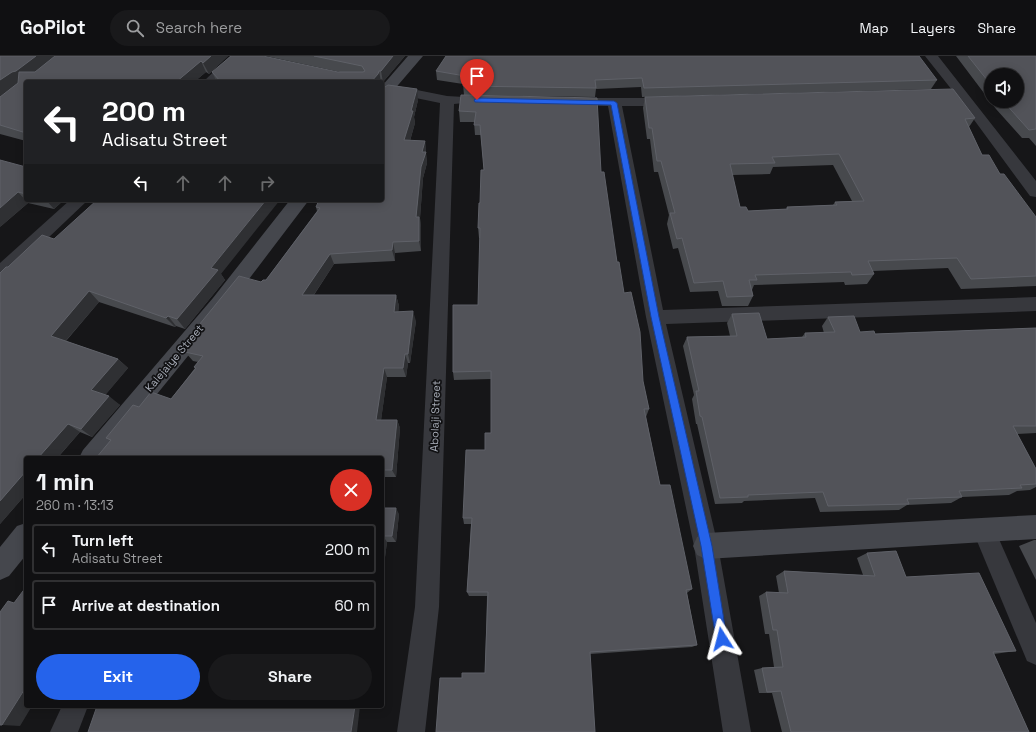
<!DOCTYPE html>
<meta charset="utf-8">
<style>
body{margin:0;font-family:"Space Grotesk",sans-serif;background:#19191b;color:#f1f3f6;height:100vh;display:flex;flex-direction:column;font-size:15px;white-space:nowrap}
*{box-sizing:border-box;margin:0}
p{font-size:13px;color:#9c9d9f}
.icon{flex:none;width:22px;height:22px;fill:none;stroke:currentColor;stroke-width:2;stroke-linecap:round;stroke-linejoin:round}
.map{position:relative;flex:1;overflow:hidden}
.sheet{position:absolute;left:24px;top:400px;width:360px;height:252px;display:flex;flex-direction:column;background:#101012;border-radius:4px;box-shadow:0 2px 10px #0003,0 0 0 1px #303032}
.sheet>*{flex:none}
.guide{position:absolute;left:24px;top:24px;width:360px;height:122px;border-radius:4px;box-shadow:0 2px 10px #0003,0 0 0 1px #303032;background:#202124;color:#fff;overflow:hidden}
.fabs{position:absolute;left:984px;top:12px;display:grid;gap:8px}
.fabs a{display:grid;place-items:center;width:40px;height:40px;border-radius:50%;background:#101012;box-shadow:0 2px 10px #0003,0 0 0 1px #303032;font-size:20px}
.pin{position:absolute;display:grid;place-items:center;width:34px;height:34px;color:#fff;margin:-41px -17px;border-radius:50% 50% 50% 0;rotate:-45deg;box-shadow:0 0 4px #0007}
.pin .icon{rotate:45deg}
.me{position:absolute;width:44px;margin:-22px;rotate:351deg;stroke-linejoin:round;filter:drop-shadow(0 0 3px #0008)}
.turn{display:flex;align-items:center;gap:14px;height:84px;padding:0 12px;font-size:18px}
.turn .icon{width:52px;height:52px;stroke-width:2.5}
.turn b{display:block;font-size:28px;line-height:34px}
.lanes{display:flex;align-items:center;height:38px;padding:0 12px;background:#0003;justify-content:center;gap:20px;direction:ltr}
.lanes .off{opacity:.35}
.round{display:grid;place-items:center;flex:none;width:42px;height:42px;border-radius:21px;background:#19191b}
.overview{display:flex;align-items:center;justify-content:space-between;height:68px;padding:0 12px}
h1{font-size:24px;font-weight:700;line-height:30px}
.action{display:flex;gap:8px;margin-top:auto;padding:8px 12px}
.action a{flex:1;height:46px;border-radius:24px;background:#2563eb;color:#fff;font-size:16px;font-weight:700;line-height:46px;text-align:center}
.action a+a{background:#19191b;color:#f1f3f6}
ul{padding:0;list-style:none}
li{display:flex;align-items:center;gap:12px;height:50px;margin:0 8px 6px;padding:0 4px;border:2px solid #303032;border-radius:4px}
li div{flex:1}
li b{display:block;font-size:15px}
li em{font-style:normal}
header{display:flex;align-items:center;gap:24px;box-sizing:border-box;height:56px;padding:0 20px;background:#101012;border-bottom:1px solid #303032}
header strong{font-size:19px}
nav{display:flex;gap:22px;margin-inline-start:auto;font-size:14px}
.search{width:280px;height:36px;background:#19191b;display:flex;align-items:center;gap:10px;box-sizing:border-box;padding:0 14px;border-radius:22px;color:#9c9d9f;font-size:15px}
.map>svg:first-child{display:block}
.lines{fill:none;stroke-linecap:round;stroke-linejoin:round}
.street{fill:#37383d;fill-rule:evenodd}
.secondary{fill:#45474d;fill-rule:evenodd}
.wall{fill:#47494d;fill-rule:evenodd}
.shaded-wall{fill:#2f3033}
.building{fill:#525359;stroke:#5f6168;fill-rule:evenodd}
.route{fill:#2563eb;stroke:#184099}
.labels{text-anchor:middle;stroke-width:3.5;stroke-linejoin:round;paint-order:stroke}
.street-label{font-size:11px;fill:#a8adb8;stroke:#111113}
</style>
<header>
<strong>GoPilot</strong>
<div class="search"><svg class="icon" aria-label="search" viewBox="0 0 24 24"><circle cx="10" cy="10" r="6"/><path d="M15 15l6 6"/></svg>Search here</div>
<nav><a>Map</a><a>Layers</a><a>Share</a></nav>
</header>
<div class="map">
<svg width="1036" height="676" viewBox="0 0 1036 676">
<rect width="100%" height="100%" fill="#161618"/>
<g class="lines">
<!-- street -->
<g class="street">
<path d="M230,0H244L218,26H203Z"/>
<path d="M925,0H938L1036,125V141L1030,140L958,42H926L924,39L926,36L952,34Z"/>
<path d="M382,27L447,40L464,41L466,44L464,47L454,48L439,551L425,676H397L415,551L440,47L382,35Z"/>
<path d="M571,42H671L676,43L678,46L676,49L671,50H622L663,254L1036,241V255L666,268L718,490L751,676H723L694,490L646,261L608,50L566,49L564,46L566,43Z"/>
<path d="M70,144H88L6,222L0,224V207Z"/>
<path d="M983,462L991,465L1036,567V609L1027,605L972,473L975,465Z"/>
<path d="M62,650H88L78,676H50Z"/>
</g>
<!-- secondary -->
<g class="secondary">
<path d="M408,0H423L387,42L382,44V30Z"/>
<path d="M290,144H309L227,252L105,402H79L83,394L213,242Z"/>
<path d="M1036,459V483L706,503L697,499L693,490L697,481L706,477Z"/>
<path d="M26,467V499L9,520L0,524V491L17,470Z"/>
</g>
</g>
<!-- wall -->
<g class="wall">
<path d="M0,0H228L209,18L206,16L194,26H26V85L0,78Z"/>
<path d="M266,0H405L383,26H217L212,16H340Z"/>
<path d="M956,0H1036V90L1029,82H1022L996,53ZM991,19L1017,45H991Z"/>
<path d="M436,15L937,24L931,33L642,41L641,31L596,33L595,41L464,39L463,28L437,24Z"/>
<path d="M461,39L601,116L617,206L649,353L646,361L660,429L692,533L687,537L697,589L692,591L590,598L462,622L485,617L487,540H469L467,536L471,468H464L463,462L491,377V323L454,324L453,316L478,249L480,182H479L478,172L484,114L481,79H475L474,66H460L459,55Z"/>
<path d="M645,41L975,62L969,71L982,99L1000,118L1036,161V230L961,233L948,212L873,215L874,218L867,228L845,229L844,226L754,229L752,234L753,240L748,250H722L718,235L690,236L678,192L673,193L667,168L669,159L658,116H654L650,83H647L643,52ZM833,109L852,145L835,146L833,149L787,151L786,153L748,155L740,151L732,119L770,118L773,111Z"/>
<path d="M418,44L414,61L415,67L410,85H425L426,97V98L427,107L423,122L420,162L421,172V195L395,197V205L334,208L314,239H396L399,250L398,256L416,265L410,307H408L406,321H387L381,364H397L400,372L396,421H382V402L110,385L106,382L139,351L171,343L195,312L194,311L198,306L193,305L185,296L202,273L199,269L261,226L266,224L317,155L316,151Z"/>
<path d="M26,111V144H64L54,153L28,147L0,171Z"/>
<path d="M54,183L221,218L225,224L185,273L176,270L175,271L99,246L66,285L118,303L128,312L105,339L120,349L92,381L80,376L0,468V217Z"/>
<path d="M732,258L767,283L802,281L805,277H824L822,270L828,261L860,276L875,278L1036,272V377L1017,378L1036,413V431L1030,434L1017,435L1009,439L962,441L951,447L907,449L899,454L820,456L815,442L744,445L742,447L715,448L697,368H696L692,343L694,339L683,290L687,281L730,280L727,267Z"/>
<path d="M382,452L399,458L396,486H387L382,524Z"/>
<path d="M1034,484H1036V524L1019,490Z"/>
<path d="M867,497L906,521L1016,595L994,598L1029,676H782L772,637H759L754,614L762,612L774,611L769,578H765L759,540L766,536L779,537L776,520L784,515L863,519L857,502Z"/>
</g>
<!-- shaded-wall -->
<g class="shaded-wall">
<path d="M36,0H59L0,41V24Z"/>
<path d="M211,0H228L209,18L203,7Z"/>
<path d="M393,0H405L383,26L381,15Z"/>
<path d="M201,5L206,16L194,26H176Z"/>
<path d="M379,15L381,26H371Z"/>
<path d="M417,33L418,44L414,61L415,67L407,95L404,84Z"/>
<path d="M425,85L427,107L423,122L420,162L421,172V195L419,185L416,161L422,96Z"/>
<path d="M18,136L28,147L0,171V152Z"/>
<path d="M46,144H64L54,153Z"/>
<path d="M266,144H280L221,218L225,224L185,273L177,263L211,212Z"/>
<path d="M393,186L395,197V205L392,194Z"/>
<path d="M330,198L334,208L307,249L302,239Z"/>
<path d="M89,235L99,246L62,289L51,280Z"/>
<path d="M396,239L399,250L397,266L394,256Z"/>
<path d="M413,255L416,265L410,307L408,298Z"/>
<path d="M168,260L176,270L175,271L166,262Z"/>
<path d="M405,298L408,307L406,321L403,312Z"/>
<path d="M118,303L128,312L102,343L91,334Z"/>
<path d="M384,312L387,321L380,372L376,364Z"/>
<path d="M109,340L120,349L92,381L81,373Z"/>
<path d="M397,364L400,372L396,421L392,414Z"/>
<path d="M68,368L80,376L57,402H38Z"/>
<path d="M26,415V438L0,468V445Z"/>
<path d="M396,452L399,458L396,486L392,480Z"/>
<path d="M383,480L387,486L382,524V485Z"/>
<path d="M26,631V650H32L20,670L2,669Z"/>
<path d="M355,650H360L357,676H351Z"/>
</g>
<!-- building -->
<g class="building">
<path d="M0,0H36L16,15L12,16L0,24Z"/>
<path d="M55,0H211L203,7L201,5L176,26H26V77L0,69V41L18,27L19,16H35Z"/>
<path d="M231,0H263L338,16H363L365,15L362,10L314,0H393L381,15H379L378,18L371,26H221L212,16Z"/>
<path d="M446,0H919L937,24L644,32L642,22L595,24L596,32L463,30L465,20L436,15Z"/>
<path d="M968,0H1036V73L1029,74L1003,45H1017V19H991V29Z"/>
<path d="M388,29L417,33L411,55H413L404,84L425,85L422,96H426L421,111L416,161H419V185L393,186L392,194L330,198L302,239H396L394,256L413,255L408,298H405L403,312H384L376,364H397L392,414H382V402H96L111,384L106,382L133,349L139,351L151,336L171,343L196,312L194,311L203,300L185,296L204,271L199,269L239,220L261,226L263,224H266L320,152L316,151L319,144H382V33Z"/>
<path d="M953,33L975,62L965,63L982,99H989L1000,118H1004L1036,161V220L971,223L957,202L868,205L874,218L852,219L851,216L755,219L757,224H749L753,240L727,241L723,225L694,227L682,182L677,183L670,157H675L661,105H657L652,72H649L645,41ZM839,98L864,145L835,146L837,149L787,151L788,153L748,155L746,151H740L730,108L775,107L772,101Z"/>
<path d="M461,39L597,42L601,116H604L617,206H619L624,237L631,236L640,276L643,325L649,353H644L660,429H670L692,533L686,534L697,589L590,596L595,676H436L440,622H462V617H485L488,536H467L472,462H463L466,394H485V377H491V315L453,316V249H478L480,172H478L479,147H480L481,114H484L480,69H474L476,56L459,55Z"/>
<path d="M0,104L26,111V138L18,136L0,152Z"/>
<path d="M97,144H266L211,212L218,214L177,263L168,260L166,262L89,235L51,280L118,303L91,334L109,340L81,373L68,368L38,402H26V415L0,445V217L6,211H8L42,179L54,183Z"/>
<path d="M759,257L767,283L806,281L805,277L835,276L828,261L854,260L860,276L874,275L875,278L1036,272V370H1013L1036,413V428L1020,429L1022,432L959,435L962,441L907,443L909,448L828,450L823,436L748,439V441L720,442L702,361L700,360L696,335H699L687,281L737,280L732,258Z"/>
<path d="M382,452H396L392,480H383L382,485Z"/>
<path d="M896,495L906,521L979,517L1016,595L993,596L1029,676H791L781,635L767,636L762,612L783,611L777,574H773L766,536L788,537L784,515L875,520L867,497Z"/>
<path d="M26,531V631L2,669H0V556L8,545L14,547Z"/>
<path d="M97,650H355L351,676H88Z"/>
</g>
<!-- route -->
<path class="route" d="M477,42L614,45L617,47L659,261L712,490L727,583L726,587L722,589L718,587L716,583L701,490L651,261L611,49L475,46L474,44Z"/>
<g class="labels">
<!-- street labels -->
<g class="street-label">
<text transform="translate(174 302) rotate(-50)" y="4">Kalejaiye Street</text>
<text transform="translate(435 360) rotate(-88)" y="4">Abolaji Street</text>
</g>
</g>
</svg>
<div class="fabs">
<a><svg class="icon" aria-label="sound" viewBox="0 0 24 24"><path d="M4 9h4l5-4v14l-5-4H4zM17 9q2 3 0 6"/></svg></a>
</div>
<div class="pin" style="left:477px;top:44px;background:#d93025"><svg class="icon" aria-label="arrive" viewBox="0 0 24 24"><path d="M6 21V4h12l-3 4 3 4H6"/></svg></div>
<svg class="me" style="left:722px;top:583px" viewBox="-20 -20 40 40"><path d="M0-17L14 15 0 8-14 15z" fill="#2563eb" stroke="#fff" stroke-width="4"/></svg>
<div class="guide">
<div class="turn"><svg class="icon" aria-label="left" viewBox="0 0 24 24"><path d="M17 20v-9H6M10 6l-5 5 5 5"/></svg><div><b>200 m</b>Adisatu Street</div></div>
<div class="lanes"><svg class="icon" aria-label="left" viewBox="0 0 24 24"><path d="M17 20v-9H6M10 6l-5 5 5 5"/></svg><svg class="icon off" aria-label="ahead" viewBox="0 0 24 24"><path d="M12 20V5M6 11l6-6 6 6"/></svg><svg class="icon off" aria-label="ahead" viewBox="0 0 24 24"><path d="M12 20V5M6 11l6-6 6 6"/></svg><svg class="icon off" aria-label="right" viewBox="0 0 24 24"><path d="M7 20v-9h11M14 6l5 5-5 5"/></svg></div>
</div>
<section class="sheet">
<div class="overview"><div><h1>1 min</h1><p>260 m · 13:13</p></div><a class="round" style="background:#d93025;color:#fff"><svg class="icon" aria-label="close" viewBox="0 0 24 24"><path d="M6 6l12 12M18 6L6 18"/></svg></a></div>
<ul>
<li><svg class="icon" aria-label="left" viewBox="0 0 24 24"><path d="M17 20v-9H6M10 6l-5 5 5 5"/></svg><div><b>Turn left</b><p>Adisatu Street</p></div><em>200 m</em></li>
<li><svg class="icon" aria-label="arrive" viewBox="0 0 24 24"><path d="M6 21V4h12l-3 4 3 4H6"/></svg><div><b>Arrive at destination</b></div><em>60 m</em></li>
</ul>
<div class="action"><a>Exit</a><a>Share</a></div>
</section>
</div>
